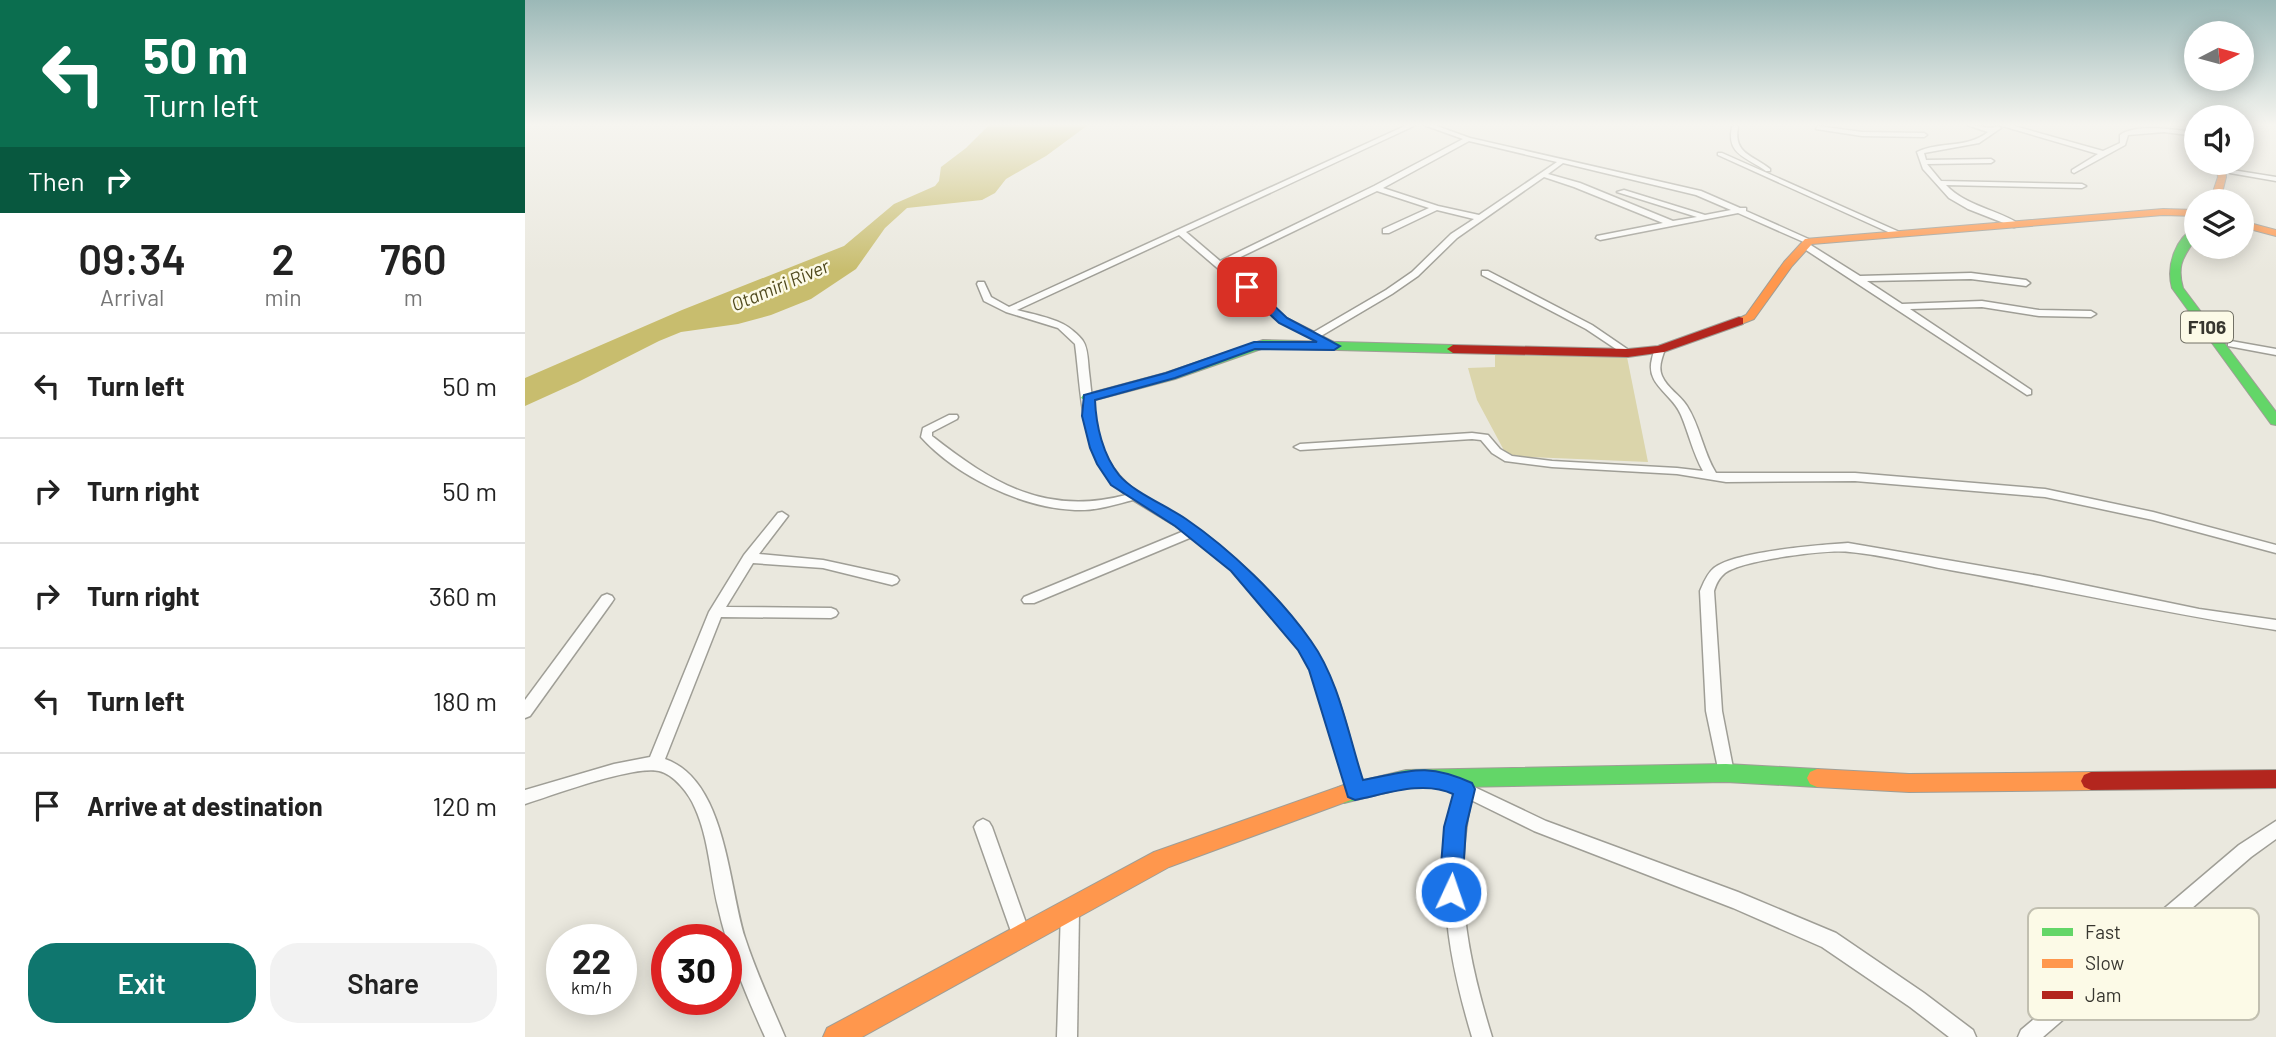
<!DOCTYPE html>
<style>
body{margin:0;font-family:Barlow,sans-serif;background:#f2f2f2;color:#222;height:100vh;display:flex;flex-direction:column;font-size:26px;white-space:nowrap}
*{box-sizing:border-box;margin:0}
p{font-size:23px;color:#767676}
.icon{flex:none;width:38px;height:38px;fill:none;stroke:currentColor;stroke-width:2;stroke-linecap:round;stroke-linejoin:round}
.map{position:relative;flex:1;overflow:hidden}
.side{display:flex;flex-direction:column;background:#fff;width:525px}
.side>*{flex:none}
.hud{background:#0b6e4f;color:#fff;overflow:hidden}
.needle{width:46px;rotate:84deg}
.buttons{position:absolute;left:1659px;top:21px;display:grid;gap:14px}
.buttons a{display:grid;place-items:center;width:70px;height:70px;border-radius:50%;background:#fff;box-shadow:0 4px 18px #0003;font-size:35px}
.speed{position:absolute;left:21px;top:924px;display:flex;gap:14px;font-size:35px;font-weight:700;text-align:center}
.speed>*{display:grid;place-content:center;width:91px;height:91px;border-radius:50%;background:#fff;box-shadow:0 4px 18px #0003;line-height:1}
.speed small{font-size:18px;font-weight:400}
.speed .limit{border:10px solid #d22;background:#fff;color:#111}
.pin{position:absolute;display:grid;place-items:center;width:60px;height:60px;color:#fff;margin:-30px;border-radius:14px;box-shadow:0 4px 10px #0006}
.me{position:absolute;width:77px;margin:-38px;rotate:3deg;stroke-linejoin:round;filter:drop-shadow(0 0 5px #0008)}
.turn{display:flex;align-items:center;gap:24px;height:147px;padding:0 28px;font-size:32px}
.turn .icon{width:91px;height:91px;stroke-width:2.5}
.turn b{display:block;font-size:49px;line-height:60px}
.then{display:flex;align-items:center;height:66px;padding:0 28px;background:#0003;gap:14px;font-size:26px}
.eta{display:flex;justify-content:space-evenly;align-items:center;height:119px;text-align:center}
.eta b{font-size:42px;font-weight:600;line-height:49px}
.primary-button{display:flex;gap:14px;margin-top:auto;padding:14px 28px}
.primary-button a{flex:1;height:80px;border-radius:28px;background:#0f766e;color:#fff;font-size:28px;font-weight:600;line-height:80px;text-align:center}
.primary-button a+a{background:#f2f2f2;color:#222}
ul{padding:0;list-style:none}
li{display:flex;align-items:center;gap:21px;height:105px;padding:0 28px;border-top:2px solid #e0e0e0}
li div{flex:1}
li b{display:block;font-size:26px}
li em{font-style:normal}
main{display:flex;flex:1;min-height:0}
.map>svg:first-child{display:block}
.green{fill:#dbd5ab}
.water{fill:#c8bd6e}
.lines{fill:none;stroke-linecap:round;stroke-linejoin:round}
.street-casing{stroke:#9f9e96;stroke-width:3}
.fast-casing{stroke:#9f9e96;stroke-width:2}
.slow-casing{stroke:#9f9e96;stroke-width:2}
.jam-casing{stroke:#9f9e96;stroke-width:2}
.street{fill:#fcfcfa;fill-rule:evenodd}
.fast{fill:#63d668;fill-rule:evenodd}
.slow{fill:#ff974d;fill-rule:evenodd}
.jam{fill:#b3261e;fill-rule:evenodd}
.route{fill:#1a73e8;stroke:#114b97;stroke-width:2}
.labels{text-anchor:middle;stroke-width:5;stroke-linejoin:round;paint-order:stroke}
.far-water-label{font-size:19px;font-style:italic;fill:#504a1e;stroke:#fcfae7}
.shield{fill:#fcfae7;stroke:#727166;stroke-width:2}
.shield-label{font-size:19px;font-weight:bold;fill:#37362f}
.key{fill:#fcfae7;stroke:#c1bfb0;stroke-width:2}
.key-label{font-size:19px;fill:#37362f}
</style>
<main>
<section class="side">
<div class="hud">
<div class="turn"><svg class="icon" aria-label="left" viewBox="0 0 24 24"><path d="M17 20v-9H6M10 6l-5 5 5 5"/></svg><div><b>50 m</b>Turn left</div></div>
<div class="then">Then<svg class="icon" aria-label="right" viewBox="0 0 24 24"><path d="M7 20v-9h11M14 6l5 5-5 5"/></svg></div>
</div>
<div class="eta">
<div><b>09:34</b><p>Arrival</p></div>
<div><b>2</b><p>min</p></div>
<div><b>760</b><p>m</p></div>
</div>
<ul>
<li><svg class="icon" aria-label="left" viewBox="0 0 24 24"><path d="M17 20v-9H6M10 6l-5 5 5 5"/></svg><div><b>Turn left</b></div><em>50 m</em></li>
<li><svg class="icon" aria-label="right" viewBox="0 0 24 24"><path d="M7 20v-9h11M14 6l5 5-5 5"/></svg><div><b>Turn right</b></div><em>50 m</em></li>
<li><svg class="icon" aria-label="right" viewBox="0 0 24 24"><path d="M7 20v-9h11M14 6l5 5-5 5"/></svg><div><b>Turn right</b></div><em>360 m</em></li>
<li><svg class="icon" aria-label="left" viewBox="0 0 24 24"><path d="M17 20v-9H6M10 6l-5 5 5 5"/></svg><div><b>Turn left</b></div><em>180 m</em></li>
<li><svg class="icon" aria-label="arrive" viewBox="0 0 24 24"><path d="M6 21V4h12l-3 4 3 4H6"/></svg><div><b>Arrive at destination</b></div><em>120 m</em></li>
</ul>
<div class="primary-button"><a>Exit</a><a>Share</a></div>
</section>
<div class="map">
<svg width="1751" height="1037" viewBox="0 0 1751 1037">
<rect width="100%" height="100%" fill="#eae8de"/>
<!-- green -->
<path class="green" d="M970,355L1102,357L1123,462L982,456L952,400L943,368L970,367Z"/>
<!-- water -->
<path class="water" d="M464,125H563L521,156L481,179L470,193L457,200L382,208L360,228L331,269L286,299L246,315L213,324L156,332L134,341L53,382L0,406V378L157,310L319,246L369,204L410,186L414,181L416,167L441,148Z"/>
<g class="lines">
<defs>
<g id="street">
<path d="M882,125H891L661,232L695,261L849,186L938,139L899,125H909L945,138L1176,191L1215,208H1221V211L1288,241L1281,243L1213,213L1075,240L1071,238L1072,236L1138,223L1049,187L1019,177L932,238L893,276L867,294L796,336L812,344V348H806L755,322L654,235L492,310C507,314 524,317 538,324C544,327 554,335 558,341C563,348 563,363 564,372C568,404 569,443 589,469C612,501 654,514 684,537C728,572 774,617 800,668C819,706 827,749 838,790L836,795L830,797L824,795L822,790C811,749 804,705 785,667C761,620 710,568 667,537L509,603H499L497,600L499,597L659,531L608,500C589,505 570,511 550,510C497,508 431,476 396,437L398,428L424,415H432L433,417L432,419L407,432V436C468,484 521,516 601,495C555,459 557,396 550,344L533,328L481,312L459,301L452,284L453,282H459L466,297L484,307ZM944,141L1032,162L954,215L913,206L858,188ZM1038,163L1171,195L1206,210L1180,215L1099,190L1092,192L1172,217L1148,221L1055,183L1023,174ZM852,191L904,208L858,229V233H864L912,210L949,219L926,234L887,272L861,290L789,332L761,318L699,265Z"/>
<path d="M1211,125L1213,127C1208,154 1228,155 1245,169V171H1241C1222,157 1201,155 1207,127Z"/>
<path d="M1442,125C1453,125 1464,130 1473,126L1476,128L1454,143L1399,153L1401,160L1466,159L1469,161L1466,163L1402,164L1416,181L1557,184L1561,186L1557,188L1421,185C1442,207 1472,209 1496,225L1489,227L1443,209L1424,198L1398,169L1392,152C1414,141 1442,149 1463,132Z"/>
<path d="M1474,125H1486L1578,151L1595,143V135C1610,123 1652,130 1671,132V136L1639,132L1603,135L1600,145L1549,173L1547,172V170L1573,154Z"/>
<path d="M1293,126L1337,132L1399,133L1402,135L1399,137L1337,136L1291,129Z"/>
<path d="M1193,153H1197L1379,234L1372,236L1193,155Z"/>
<path d="M1707,170L1751,177V181L1705,173L1704,172Z"/>
<path d="M1278,244H1284L1335,276L1446,273L1501,280L1505,283L1501,286L1446,279L1342,281L1377,304L1457,301L1514,310L1566,311L1571,314L1566,317L1514,316L1457,307L1385,309L1506,390V394L1502,395L1278,248Z"/>
<path d="M957,271H963L1067,325L1108,353L1103,356L1100,355L1061,329L957,275Z"/>
<path d="M1706,341L1751,349V355L1703,346V342Z"/>
<path d="M1135,346L1140,349C1137,358 1133,367 1137,376C1142,388 1155,395 1162,406C1175,426 1178,452 1191,473H1330L1520,489L1628,512L1751,545V553L1628,520L1520,497L1330,481L1201,482L1152,474L1027,467L980,461L967,453L956,440L947,439L775,450L769,447L775,444L947,433L963,435L975,449L987,456L1027,461L1152,468L1178,471C1168,453 1164,434 1156,415C1148,394 1120,385 1127,359C1128,353 1130,349 1135,346Z"/>
<path d="M257,512L263,516L234,554L298,560L367,575L372,577L374,580L372,583L367,585L298,568L228,563L201,607L306,608L311,610L313,613L311,616L306,618L196,617L140,759C201,780 203,884 220,938C231,972 246,1004 260,1037H240C221,995 203,952 193,907C185,874 184,839 170,808C165,795 149,774 134,771C109,765 28,795 0,804V790L89,764L125,757L184,612L219,555L253,513Z"/>
<path d="M1323,543L1515,576L1674,609L1751,620V630C1642,614 1534,589 1425,570C1392,564 1359,555 1325,552C1303,549 1217,560 1200,573C1194,578 1191,584 1189,591L1197,711L1209,773L1207,778L1201,780L1195,778L1181,711L1175,591C1179,582 1182,574 1189,568C1210,551 1295,545 1323,543Z"/>
<path d="M82,594L87,596L89,599L87,602L5,716L0,718V700L77,596Z"/>
<path d="M924,775L1021,821L1213,892L1311,933L1399,993L1448,1030L1451,1037H1424L1385,1007L1297,947L1208,908L1009,831L946,800C928,884 942,956 967,1037H947C921,950 911,883 931,793L918,787L916,782L918,777Z"/>
<path d="M458,819L464,822L467,827L506,937L504,943L497,946L490,943L488,937L449,827L452,822Z"/>
<path d="M1751,821V839L1726,857L1518,1037H1493L1496,1030L1714,845Z"/>
<path d="M545,902L551,905L554,911L552,1037H532L536,911L539,905Z"/>
</g>
<g id="fast">
<path d="M1671,227C1672,251 1648,253 1658,288L1751,412V425L1746,424L1647,288C1641,266 1650,238 1671,227Z"/>
<path d="M738,340L928,345L934,349L928,353L739,348L650,379L563,402L556,398L558,395L640,373Z"/>
<path d="M1201,764L1292,769L1299,772L1302,778L1299,784L1292,787L1201,782L881,788L819,803L812,800L808,794L812,788L819,785L881,770Z"/>
</g>
<g id="slow">
<path d="M1691,163H1699L1701,177L1695,201H1685L1693,177Z"/>
<path d="M1638,209L1671,210V216L1638,215L1287,244L1267,266L1229,319L1214,325L1208,321L1221,315L1259,262L1280,239Z"/>
<path d="M1717,221L1751,230V236L1717,227Z"/>
<path d="M1292,769L1384,774L1566,772L1573,775L1576,781L1573,787L1566,790L1384,792L1292,787L1285,784L1282,778L1285,772Z"/>
<path d="M819,785L826,788L830,794L826,800L644,867L337,1037H298L302,1028L629,852Z"/>
</g>
<g id="jam">
<path d="M1214,317L1218,318V324L1139,352L1103,357L928,353L922,349L928,345L1103,349L1133,346Z"/>
<path d="M1751,770V788L1566,790L1559,787L1556,781L1559,775L1566,772Z"/>
</g>
</defs>
<!-- street casing -->
<use href="#street" class="street-casing"/>
<!-- fast casing -->
<use href="#fast" class="fast-casing"/>
<!-- slow casing -->
<use href="#slow" class="slow-casing"/>
<!-- jam casing -->
<use href="#jam" class="jam-casing"/>
<!-- street -->
<use href="#street" class="street"/>
<!-- fast -->
<use href="#fast" class="fast"/>
<!-- slow -->
<use href="#slow" class="slow"/>
<!-- jam -->
<use href="#jam" class="jam"/>
</g>
<!-- sky -->
<linearGradient id="sky" x2="0" y2="1"><stop stop-color="#9bb8b7"/><stop offset="0.46" stop-color="#f6f5f0"/><stop offset="1" stop-color="#f6f5f0" stop-opacity="0"/></linearGradient>
<rect width="1751" height="271" fill="url(#sky)"/>
<!-- route -->
<path class="route" d="M718,284H726L762,318L815,346L809,350L730,349L650,378L570,400C571,426 578,455 594,475C608,492 642,506 661,519C705,549 755,597 786,641C814,680 823,734 838,780C885,771 901,762 947,783L950,789L941,827L937,892L934,900L926,903L917,900L914,892L919,827L928,794C898,780 861,794 830,800L823,797L784,670L773,650L706,571L650,526L586,485L572,464L565,448L557,416L559,395L641,373L729,342H792L754,323L718,289Z"/>
<g class="labels">
<!-- far-water labels -->
<g class="far-water-label">
<text transform="translate(255 285) rotate(-23)" y="7">Otamiri River</text>
</g>
<!-- shield labels -->
<rect class="shield" x="1656" y="311.5" width="52" height="31" rx="5"/>
<g class="shield-label">
<text x="1682" y="334">F106</text>
</g>
</g>
<!-- legend -->
<rect x="1503" y="908" width="231" height="112" rx="10" class="key"/>
<rect x="1517" y="928" width="31" height="8" fill="#63d668"/>
<rect x="1517" y="959" width="31" height="9" fill="#ff974d"/>
<rect x="1517" y="991" width="31" height="8" fill="#b3261e"/>
<g class="key-label">
<text x="1560" y="939">Fast</text>
<text x="1560" y="970">Slow</text>
<text x="1560" y="1002">Jam</text>
</g>
</svg>
<div class="buttons">
<a><svg class="needle" viewBox="-14 -14 28 28"><path d="M0-13l5 13h-10z" fill="#e53935"/><path d="M0 13l5-13h-10z" fill="#767676"/></svg></a>
<a><svg class="icon" aria-label="sound" viewBox="0 0 24 24"><path d="M4 9h4l5-4v14l-5-4H4zM17 9q2 3 0 6"/></svg></a>
<a><svg class="icon" aria-label="layers" viewBox="0 0 24 24"><path d="M12 4l9 5-9 5-9-5zM3 14l9 5 9-5"/></svg></a>
</div>
<div class="speed"><div>22<small>km/h</small></div><div class="limit">30</div></div>
<div class="pin" style="left:722px;top:287px;background:#d93025"><svg class="icon" aria-label="arrive" viewBox="0 0 24 24"><path d="M6 21V4h12l-3 4 3 4H6"/></svg></div>
<svg class="me" style="left:926px;top:892px" viewBox="-20 -20 40 40"><circle r="17" fill="#1a73e8" stroke="#fff" stroke-width="3"/><path d="M0-11L8 9 0 5-8 9z" fill="#fff"/></svg>
</div>
</main>
